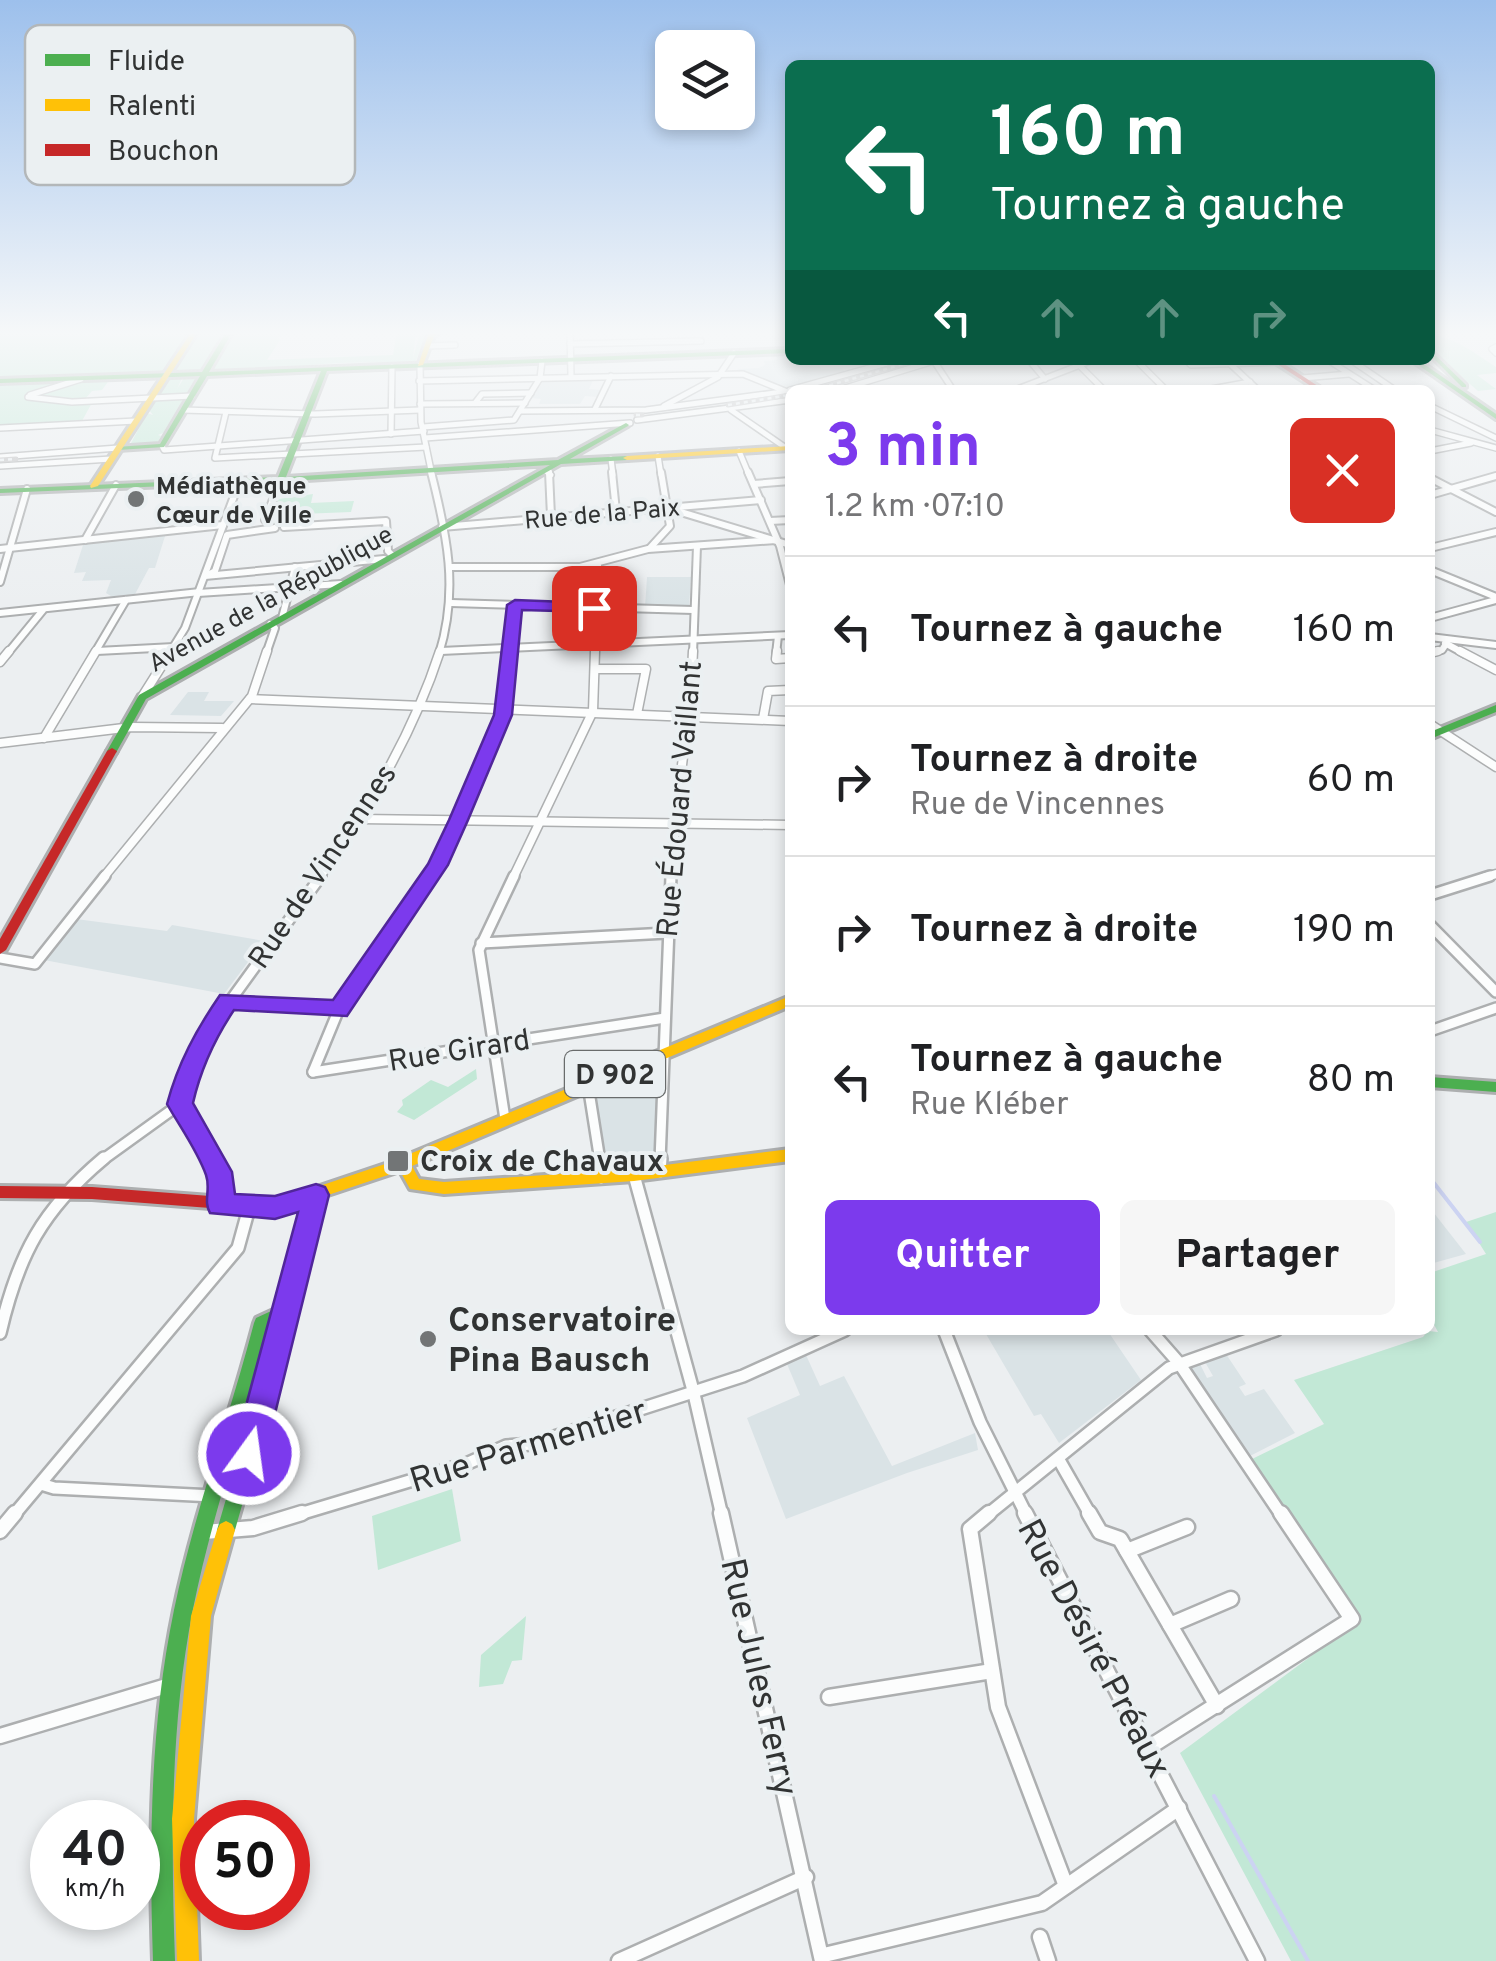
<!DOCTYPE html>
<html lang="fr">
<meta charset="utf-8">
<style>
body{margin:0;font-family:Overpass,sans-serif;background:#f6f6f6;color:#202124;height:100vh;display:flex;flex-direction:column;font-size:38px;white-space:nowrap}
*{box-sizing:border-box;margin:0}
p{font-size:32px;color:#757577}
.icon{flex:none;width:55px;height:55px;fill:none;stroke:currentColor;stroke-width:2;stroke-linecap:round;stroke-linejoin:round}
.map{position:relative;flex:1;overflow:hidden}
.panel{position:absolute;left:785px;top:385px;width:650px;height:950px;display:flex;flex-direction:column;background:#fff;border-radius:15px;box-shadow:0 5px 15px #0003}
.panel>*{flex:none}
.banner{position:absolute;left:785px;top:60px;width:650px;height:305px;border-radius:15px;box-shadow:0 5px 15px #0003;background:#0b6e4f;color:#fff;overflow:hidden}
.controls{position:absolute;left:655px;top:30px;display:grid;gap:20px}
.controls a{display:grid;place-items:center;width:100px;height:100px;border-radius:15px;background:#fff;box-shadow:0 5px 15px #0003;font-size:50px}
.speed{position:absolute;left:30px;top:1800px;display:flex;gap:20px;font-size:50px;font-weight:700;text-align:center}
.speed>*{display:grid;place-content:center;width:130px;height:130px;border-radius:50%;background:#fff;box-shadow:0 5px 15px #0003;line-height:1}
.speed small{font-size:25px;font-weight:400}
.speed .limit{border:15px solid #d22;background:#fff;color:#111}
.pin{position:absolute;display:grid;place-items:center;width:85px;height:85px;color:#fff;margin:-42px;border-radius:20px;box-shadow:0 5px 15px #0006}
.me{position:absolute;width:110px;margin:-55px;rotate:14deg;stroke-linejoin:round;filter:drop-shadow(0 0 8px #0008)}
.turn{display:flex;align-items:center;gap:35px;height:210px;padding:0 40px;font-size:45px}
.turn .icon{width:130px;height:130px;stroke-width:2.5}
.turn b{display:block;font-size:70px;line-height:85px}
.lanes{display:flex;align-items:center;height:95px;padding:0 40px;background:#0003;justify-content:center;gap:50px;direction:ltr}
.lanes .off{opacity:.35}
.round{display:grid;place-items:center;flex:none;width:105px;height:105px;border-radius:15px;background:#f6f6f6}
.summary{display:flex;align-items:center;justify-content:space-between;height:170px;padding:0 40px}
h1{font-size:60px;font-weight:700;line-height:75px;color:#7c3aed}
.primary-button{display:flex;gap:20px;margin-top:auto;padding:20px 40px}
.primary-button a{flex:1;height:115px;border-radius:15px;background:#7c3aed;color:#fff;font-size:40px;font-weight:700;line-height:115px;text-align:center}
.primary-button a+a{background:#f6f6f6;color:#202124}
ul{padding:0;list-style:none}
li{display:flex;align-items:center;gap:30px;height:150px;padding:0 40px;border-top:2px solid #e0e0e0}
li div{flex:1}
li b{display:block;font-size:38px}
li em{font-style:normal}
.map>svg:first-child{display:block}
.built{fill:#dae3e6}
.green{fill:#c2e8d6}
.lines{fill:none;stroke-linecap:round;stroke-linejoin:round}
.stream{stroke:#ccd3f2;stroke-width:4}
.street-far5-casing{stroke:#adafb0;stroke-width:8}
.street-far4-casing{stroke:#adafb0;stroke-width:10}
.street-far3-casing{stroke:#adafb0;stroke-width:11}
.street-far2-casing{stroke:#adafb0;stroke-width:14}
.street-far1-casing{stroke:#adafb0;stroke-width:16}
.street-casing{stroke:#adafb0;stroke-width:19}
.fast-casing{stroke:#adafb0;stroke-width:6}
.slow-casing{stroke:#adafb0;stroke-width:6}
.jam-casing{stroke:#adafb0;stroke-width:6}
.street-far5{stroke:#fcfdfd;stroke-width:5}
.street-far4{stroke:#fcfdfd;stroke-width:6}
.street-far3{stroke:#fcfdfd;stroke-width:8}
.street-far2{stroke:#fcfdfd;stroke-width:9}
.street-far1{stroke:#fcfdfd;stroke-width:11}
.street{stroke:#fcfdfd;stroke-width:14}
.fast{fill:#4caf50;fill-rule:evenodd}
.slow{fill:#ffc107;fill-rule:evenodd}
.jam{fill:#c62828;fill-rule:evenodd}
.rail-casing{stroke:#c1c1c2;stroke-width:5}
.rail{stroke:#ebf0f2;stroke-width:2.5;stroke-dasharray:4;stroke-linecap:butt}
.route{fill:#7c3aed;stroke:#51269a;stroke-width:2.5}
.poi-dot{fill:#727576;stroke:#ebf0f2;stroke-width:4}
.labels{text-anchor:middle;stroke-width:8;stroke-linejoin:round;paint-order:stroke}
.far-poi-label{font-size:25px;font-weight:bold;fill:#313333;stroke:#ebf0f2;text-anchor:start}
.far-street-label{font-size:25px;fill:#313333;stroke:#ebf0f2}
.shield{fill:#ebf0f2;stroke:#696c6c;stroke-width:2.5}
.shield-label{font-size:28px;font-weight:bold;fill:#313333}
.street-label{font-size:30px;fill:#313333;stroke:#ebf0f2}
.poi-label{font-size:30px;font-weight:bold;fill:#313333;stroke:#ebf0f2;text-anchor:start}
.near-poi-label{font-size:35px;font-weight:bold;fill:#313333;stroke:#ebf0f2;text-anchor:start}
.near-street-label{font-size:35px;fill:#313333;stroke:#ebf0f2}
.key{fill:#ebf0f2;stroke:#b3b7b9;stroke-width:2.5}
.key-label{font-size:28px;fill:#313333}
</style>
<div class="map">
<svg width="1496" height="1961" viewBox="0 0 1496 1961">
<rect width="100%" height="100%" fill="#eceff1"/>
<!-- built -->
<g class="built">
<path d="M790,355V360H817L821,369L842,368L846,374L790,388L737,369L759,368L765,365L764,361L777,360L776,356Z"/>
<path d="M594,378L589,389L601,390L598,397L585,396L580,404H539L541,399L532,398L544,380Z"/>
<path d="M166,533L155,568H149L134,596H111L106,593L111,580L82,581L86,572L74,573L84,542Z"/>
<path d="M647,577H691L689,607L645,608Z"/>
<path d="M188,692H209L204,701H234L221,716L170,715Z"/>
<path d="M76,919L167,931L172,925L264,941L224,994L44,960Z"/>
<path d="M659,1068L655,1161L651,1167L609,1170L605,1164L596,1093Z"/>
<path d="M1430,1208L1466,1254L1430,1264Z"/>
<path d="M996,1330H1107L1141,1380L1059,1443L1041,1414L1034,1416L986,1334Z"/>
<path d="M1226,1354L1246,1384L1239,1387L1245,1396L1264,1389L1295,1433L1248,1457L1191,1372L1192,1367L1200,1364L1207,1378L1213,1376L1205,1362Z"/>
<path d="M806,1355L820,1386L844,1376L892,1466L975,1433L978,1450L907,1473L786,1519L747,1418L800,1395L787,1364Z"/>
</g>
<!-- green -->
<g class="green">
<path d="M0,331H284L281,337L275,338L280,340L267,360L393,355L397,331H416L413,359L420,331H427L416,361H408L411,363C389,362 309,362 306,367L113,375L102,390L92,391L85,399H94L82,421L0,427Z"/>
<path d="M1430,336C1453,335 1477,355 1496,367V373L1477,375L1496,389L1478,391L1430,349Z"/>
<path d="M196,377L163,433L158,435L161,436L158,442L130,445L147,413L153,415L149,410L170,378H182L177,389L184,378Z"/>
<path d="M313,494L311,503L354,501L351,512L301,514L300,518L274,520L275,526L258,527L269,525L278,499Z"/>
<path d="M476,1069L477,1079L414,1120L397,1112L403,1105L402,1100L431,1080L448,1087Z"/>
<path d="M1496,1212V1961H1291L1180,1753L1357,1622L1250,1460L1324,1424L1294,1380L1423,1337L1428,1331L1438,1332L1430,1317V1273L1486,1254L1466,1222Z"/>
<path d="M452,1489L461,1541L378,1570L372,1516Z"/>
<path d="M526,1616L522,1660L512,1661L503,1684L479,1687L481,1655Z"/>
</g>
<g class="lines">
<!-- stream -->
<g class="stream">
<path d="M1430,1178L1480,1242"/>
<path d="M1214,1796L1308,1961"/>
</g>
<defs>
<g id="street-far5">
<path d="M570,331L571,376"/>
<path d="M570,344L701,341"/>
<path d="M427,346L455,345"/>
<path d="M1496,347L1492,349L1496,353"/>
<path d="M1029,360L1045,379"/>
<path d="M1136,360L1166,390"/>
<path d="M1186,360L1191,365L1278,362"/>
<path d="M1328,360L1375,390"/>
<path d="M1351,360L1395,390"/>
<path d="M934,361L953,390"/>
<path d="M1227,361L1258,390"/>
<path d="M420,365L421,422L432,475"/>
<path d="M1079,365L1104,390"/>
<path d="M1302,378L1349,374"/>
<path d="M419,381L743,374L790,393"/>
<path d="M790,390L898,360"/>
<path d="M839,390L937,360"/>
<path d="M1015,390L1093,360"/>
<path d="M1206,390L1250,382"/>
<path d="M30,395L81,379"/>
<path d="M28,397L72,402L192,396"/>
<path d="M475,403L482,394L531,393"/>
<path d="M420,404L525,403"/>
<path d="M664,406L718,377L734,353"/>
<path d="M1430,406L1496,438"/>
<path d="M595,409L611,376"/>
<path d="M183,410L315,414L420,410"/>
<path d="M731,410L786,448"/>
<path d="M520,411L646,410L782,392"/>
<path d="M226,412L215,458L426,447"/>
<path d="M637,420L790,400"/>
<path d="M423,427L514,420L540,378L542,361"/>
<path d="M0,428L136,421"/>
<path d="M1430,430L1496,448"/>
<path d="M391,434L392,367"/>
<path d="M425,438L630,423"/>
<path d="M162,446L164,450L424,431"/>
<path d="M739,451L749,475"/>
<path d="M1430,451L1471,443"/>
<path d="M658,456L661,475"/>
<path d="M0,457L118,448"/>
<path d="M611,459L613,475"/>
<path d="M0,466L111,459"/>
<path d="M546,471L551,475"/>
</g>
<g id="street-far4">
<path d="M431,472C447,535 459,590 439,654"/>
<path d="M549,472L551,516"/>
<path d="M612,472L616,511"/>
<path d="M748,472L780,546L790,585"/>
<path d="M1430,478L1496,512"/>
<path d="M754,484L790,481"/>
<path d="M1430,495L1496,476"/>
<path d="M674,510L790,545"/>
<path d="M265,520L281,479"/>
<path d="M770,521L790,520"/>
<path d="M284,527L386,521L388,551L392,555"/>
<path d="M442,527L761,500"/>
<path d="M85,540L116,485"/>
<path d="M650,548L670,526L661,472"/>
<path d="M1430,548L1496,532"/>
<path d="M0,549L223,525"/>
<path d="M450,567H580L648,549L776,540"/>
<path d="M1430,570L1496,597"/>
<path d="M208,575L215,571L227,535L275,528"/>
<path d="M205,576L384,559"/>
<path d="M0,582L27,489"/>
<path d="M198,593L341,584"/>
<path d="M451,603L693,610"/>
<path d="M0,613L200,592"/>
<path d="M282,618L295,567"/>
<path d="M1430,618L1496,600"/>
<path d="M1430,637L1496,645"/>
<path d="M1445,643L1465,654"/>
<path d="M97,651L174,647"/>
<path d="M441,651L790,635"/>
<path d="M1430,653L1442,650L1446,644"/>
<path d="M7,654L43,610"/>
<path d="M94,654L126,600"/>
<path d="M169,654L185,628L240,480"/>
<path d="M266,654L275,628L270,624"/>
<path d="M510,654L515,605"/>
<path d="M595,654L598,565"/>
<path d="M693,654L697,546"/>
<path d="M776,654L778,636"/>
</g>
<g id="street-far3">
<path d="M777,651L776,659L790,658"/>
<path d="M1460,651L1496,670"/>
<path d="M1430,653L1438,651"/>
<path d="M0,662L9,651"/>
<path d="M596,669H646L637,714"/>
<path d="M142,697L171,651"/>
<path d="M250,699L790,721"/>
<path d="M763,719L768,691L790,690"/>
<path d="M1430,724L1496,767"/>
<path d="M44,738L96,651"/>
<path d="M0,743L132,727L222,728"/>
<path d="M360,819L790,825"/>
<path d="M103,878L252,696L267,651"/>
<path d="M319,878C369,808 413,734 440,651"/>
<path d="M428,878L459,820L503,715L510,651"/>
<path d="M513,878L593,711L595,651"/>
<path d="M671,878C674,802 690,728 693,651"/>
<path d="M1483,878L1496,874"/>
</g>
<g id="street-far2">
<path d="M1430,895L1490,876"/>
<path d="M1430,925L1496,992"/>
<path d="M481,943L667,933"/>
<path d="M0,958L35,964L105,876"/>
<path d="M228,1001L339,1009"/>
<path d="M1430,1031L1496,1008"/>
<path d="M313,1072L339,1009L430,876"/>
<path d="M313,1072L665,1018"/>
<path d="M588,1085L600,1161"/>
<path d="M505,1119L479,950L514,876"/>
<path d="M101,1161L180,1104"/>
<path d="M213,1161L180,1104L204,1037L321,876"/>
<path d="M660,1161L671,876"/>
</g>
<g id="street-far1">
<path d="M212,1158L219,1177L220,1203"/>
<path d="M600,1158L601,1178"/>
<path d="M660,1172L661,1158"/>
<path d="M634,1175L694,1394L722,1516"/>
<path d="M944,1330L980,1422L1027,1516"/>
<path d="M1150,1330L1179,1363L1282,1516"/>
<path d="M0,1333C18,1255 42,1210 104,1158"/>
<path d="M1059,1460L1091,1516"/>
<path d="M41,1484L54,1488L213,1496"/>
<path d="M13,1516L238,1248L249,1208"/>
<path d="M293,1516L466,1464L506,1446L532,1444L743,1376L845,1330"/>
<path d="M986,1516L1169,1368L1276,1330"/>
</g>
<g id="street">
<path d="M721,1513L822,1961"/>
<path d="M989,1513L970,1529L998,1707L1066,1886"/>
<path d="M1025,1513L1257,1961"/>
<path d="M1089,1513L1100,1532L1120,1539L1217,1706"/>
<path d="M0,1531L15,1513"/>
<path d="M204,1532L253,1528L302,1513"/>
<path d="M1127,1551L1187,1527"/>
<path d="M1170,1625L1231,1599"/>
<path d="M829,1697L992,1671"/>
<path d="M0,1736L170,1685"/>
<path d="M1148,1748L1352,1619L1281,1513"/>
<path d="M1040,1937L1048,1961"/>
<path d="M824,1955L1042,1903L1179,1808"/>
<path d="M619,1961L806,1877"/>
</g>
<g id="fast">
<path d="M227,331H233L209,372L790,349V353L327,371L286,477L558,460L626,423L629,425L628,426L570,459L627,456L631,458L627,460L561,464L146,699L117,751L116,753H108L107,751L139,695L550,465L307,480L0,493V489L278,477L321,371L207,376L164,447L118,450L116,449V447L160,444L200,376L0,383V379L202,372Z"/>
<path d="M1430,350L1466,385V387H1462L1430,355Z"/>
<path d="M1411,360H1418L1496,414V419Z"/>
<path d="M1496,705V712L1430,739V732Z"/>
<path d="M1430,1077L1496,1082V1092L1430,1087Z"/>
<path d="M315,1189L320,1191L322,1195L297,1311L235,1530L232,1536L226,1539L220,1536L217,1530L277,1324L269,1328C245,1422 212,1514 193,1609C170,1725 171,1844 175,1961H153C149,1844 150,1726 174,1610C194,1513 229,1419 254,1323L256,1318L282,1306L308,1195L310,1191Z"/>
</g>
<g id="slow">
<path d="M192,331H198L98,486L91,488L90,486Z"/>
<path d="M435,331H444L434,336L423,365L418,366L428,335Z"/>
<path d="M790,446V450L627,460L623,458L627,456Z"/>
<path d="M790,996V1006L412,1166L419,1179L444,1182L634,1169L790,1149V1161L634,1181L444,1194L410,1189L400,1171L283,1210L278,1208L276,1204L278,1200L388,1163Z"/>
<path d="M226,1521L232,1524L235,1530L211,1616L194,1819L199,1961H177L172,1819L191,1616L217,1530L220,1524Z"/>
</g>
<g id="jam">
<path d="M1271,360H1278L1324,390H1317Z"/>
<path d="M112,748L117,751L6,950L0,954V939L107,751Z"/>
<path d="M0,1186L92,1187L275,1201L283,1198L288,1200L290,1204L288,1208L275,1213L92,1199L0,1198Z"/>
</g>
</defs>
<!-- street-far5 casing -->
<use href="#street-far5" class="street-far5-casing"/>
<!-- street-far4 casing -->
<use href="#street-far4" class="street-far4-casing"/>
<!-- street-far3 casing -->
<use href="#street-far3" class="street-far3-casing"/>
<!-- street-far2 casing -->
<use href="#street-far2" class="street-far2-casing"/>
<!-- street-far1 casing -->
<use href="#street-far1" class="street-far1-casing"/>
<!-- street casing -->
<use href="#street" class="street-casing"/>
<!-- fast casing -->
<use href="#fast" class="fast-casing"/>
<!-- slow casing -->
<use href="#slow" class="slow-casing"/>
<!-- jam casing -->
<use href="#jam" class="jam-casing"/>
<!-- street-far5 -->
<use href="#street-far5" class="street-far5"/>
<!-- street-far4 -->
<use href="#street-far4" class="street-far4"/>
<!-- street-far3 -->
<use href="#street-far3" class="street-far3"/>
<!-- street-far2 -->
<use href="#street-far2" class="street-far2"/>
<!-- street-far1 -->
<use href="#street-far1" class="street-far1"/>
<!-- street -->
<use href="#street" class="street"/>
<!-- fast -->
<use href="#fast" class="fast"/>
<!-- slow -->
<use href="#slow" class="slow"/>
<!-- jam -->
<use href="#jam" class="jam"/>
<defs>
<g id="rail">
<path d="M814,390L917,360"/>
<path d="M728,405L790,395"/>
<path d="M636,415H642"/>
<path d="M0,460L16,459"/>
</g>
</defs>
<!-- rail casing -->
<use href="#rail" class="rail-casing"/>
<!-- rail -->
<use href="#rail" class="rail"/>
</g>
<!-- sky -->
<linearGradient id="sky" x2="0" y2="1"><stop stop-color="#9dc0ec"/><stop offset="0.55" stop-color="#f6f8f9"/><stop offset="1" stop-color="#f6f8f9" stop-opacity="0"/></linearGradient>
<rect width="1496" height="606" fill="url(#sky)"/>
<!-- route -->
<path class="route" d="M515,600L594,603L602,608L594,612L522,610L512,715L468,820L448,865L347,1016L234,1010C214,1040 201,1068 193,1103L232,1172L235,1194L275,1196L316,1184L325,1187L329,1195L265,1454L260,1465L249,1469L238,1465L233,1454L298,1212L275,1219L210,1213C203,1201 211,1189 206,1175C197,1150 180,1127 167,1104C178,1063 196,1030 220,995L333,1000L428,864L449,820L494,715L507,605Z"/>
<!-- markers -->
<g class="poi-dot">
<circle cx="136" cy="499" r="10"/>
<rect x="386" y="1149" width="24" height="24" rx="5"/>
<circle cx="428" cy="1339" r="10"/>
</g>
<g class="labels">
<!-- far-poi labels -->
<g class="far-poi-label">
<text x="156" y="494">Médiathèque<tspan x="156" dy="29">Cœur de Ville</tspan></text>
</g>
<!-- far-street labels -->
<g class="far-street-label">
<text transform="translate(602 513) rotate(-5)" y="9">Rue de la Paix</text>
<text transform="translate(270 598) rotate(-29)" y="9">Avenue de la République</text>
</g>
<!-- shield labels -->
<rect class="shield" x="565" y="1051" width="100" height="46" rx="8"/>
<g class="shield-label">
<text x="615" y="1084">D 902</text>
</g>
<!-- street labels -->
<g class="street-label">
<text transform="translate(679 799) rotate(-85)" y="10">Rue Édouard Vaillant</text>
<text transform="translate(322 866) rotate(-56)" y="10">Rue de Vincennes</text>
<text transform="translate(459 1050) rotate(-9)" y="10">Rue Girard</text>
</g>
<!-- poi labels -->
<g class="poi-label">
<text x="420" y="1171">Croix de Chavaux</text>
</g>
<!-- near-poi labels -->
<g class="near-poi-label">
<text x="448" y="1331">Conservatoire<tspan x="448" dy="40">Pina Bausch</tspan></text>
</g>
<!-- near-street labels -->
<g class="near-street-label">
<text transform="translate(528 1445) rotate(-17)" y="12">Rue Parmentier</text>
<text transform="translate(1095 1648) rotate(62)" y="12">Rue Désiré Préaux</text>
<text transform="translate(760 1677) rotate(77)" y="12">Rue Jules Ferry</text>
</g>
</g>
<!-- legend -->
<rect x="25" y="25" width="330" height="160" rx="15" class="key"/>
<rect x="45" y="54" width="45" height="12" fill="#4caf50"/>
<rect x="45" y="99" width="45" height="12" fill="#ffc107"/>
<rect x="45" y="144" width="45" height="12" fill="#c62828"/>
<g class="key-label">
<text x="108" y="70">Fluide</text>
<text x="108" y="115">Ralenti</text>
<text x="108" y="160">Bouchon</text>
</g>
</svg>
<div class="controls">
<a><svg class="icon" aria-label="layers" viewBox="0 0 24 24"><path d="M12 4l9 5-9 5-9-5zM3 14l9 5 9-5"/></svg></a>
</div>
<div class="speed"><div>40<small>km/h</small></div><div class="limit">50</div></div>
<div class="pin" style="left:594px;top:608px;background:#d93025"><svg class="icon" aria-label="arrive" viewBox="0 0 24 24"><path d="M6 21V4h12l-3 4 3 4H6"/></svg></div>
<svg class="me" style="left:249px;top:1454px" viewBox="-20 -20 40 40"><circle r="17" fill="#7c3aed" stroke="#fff" stroke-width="3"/><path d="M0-11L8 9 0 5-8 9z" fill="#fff"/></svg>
<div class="banner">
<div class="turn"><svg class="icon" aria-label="left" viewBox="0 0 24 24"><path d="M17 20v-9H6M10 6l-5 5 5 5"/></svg><div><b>160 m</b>Tournez à gauche</div></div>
<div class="lanes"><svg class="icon" aria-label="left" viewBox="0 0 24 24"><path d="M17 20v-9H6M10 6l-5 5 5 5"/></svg><svg class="icon off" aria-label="ahead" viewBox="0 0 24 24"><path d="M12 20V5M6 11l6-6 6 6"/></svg><svg class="icon off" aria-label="ahead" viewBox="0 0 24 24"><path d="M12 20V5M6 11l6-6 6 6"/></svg><svg class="icon off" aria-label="right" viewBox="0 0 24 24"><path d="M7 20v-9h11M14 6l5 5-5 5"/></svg></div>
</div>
<section class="panel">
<div class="summary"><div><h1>3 min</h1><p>1.2 km · 07:10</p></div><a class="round" style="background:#d93025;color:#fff"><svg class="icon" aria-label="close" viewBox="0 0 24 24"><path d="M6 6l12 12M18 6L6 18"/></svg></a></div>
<ul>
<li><svg class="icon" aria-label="left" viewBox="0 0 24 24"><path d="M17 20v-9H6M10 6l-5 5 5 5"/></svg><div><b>Tournez à gauche</b></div><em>160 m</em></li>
<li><svg class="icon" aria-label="right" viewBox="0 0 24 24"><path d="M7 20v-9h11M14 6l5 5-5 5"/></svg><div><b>Tournez à droite</b><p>Rue de Vincennes</p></div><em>60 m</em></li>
<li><svg class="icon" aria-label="right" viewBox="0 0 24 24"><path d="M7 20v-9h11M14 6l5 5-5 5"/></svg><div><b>Tournez à droite</b></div><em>190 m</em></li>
<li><svg class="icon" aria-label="left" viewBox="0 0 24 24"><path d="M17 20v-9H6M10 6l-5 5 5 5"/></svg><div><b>Tournez à gauche</b><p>Rue Kléber</p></div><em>80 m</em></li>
</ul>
<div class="primary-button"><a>Quitter</a><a>Partager</a></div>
</section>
</div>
